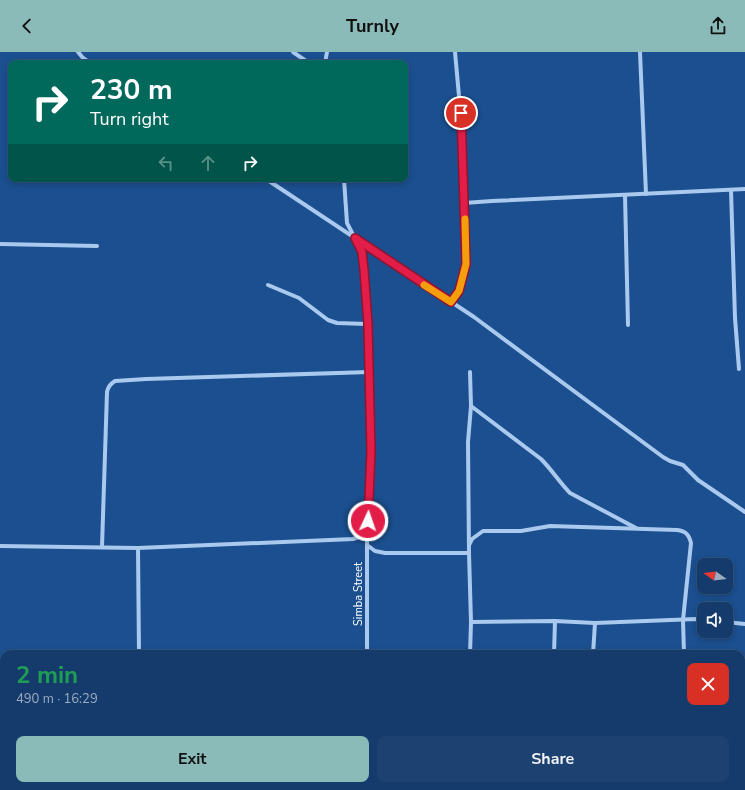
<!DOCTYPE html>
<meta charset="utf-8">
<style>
body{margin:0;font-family:"Nunito Sans",sans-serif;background:#1d4271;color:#f1f3f6;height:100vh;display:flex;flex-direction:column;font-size:15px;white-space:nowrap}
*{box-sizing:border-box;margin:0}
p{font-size:13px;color:#9dadc1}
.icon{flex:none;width:22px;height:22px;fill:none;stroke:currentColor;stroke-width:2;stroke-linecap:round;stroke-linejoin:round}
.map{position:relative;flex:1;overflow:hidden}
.sheet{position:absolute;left:0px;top:598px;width:745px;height:140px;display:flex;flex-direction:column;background:#143b6b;border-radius:12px 12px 0 0;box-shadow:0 2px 6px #0003,0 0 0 1px #33557e}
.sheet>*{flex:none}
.hud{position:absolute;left:8px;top:8px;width:400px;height:122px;border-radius:8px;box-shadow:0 2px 6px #0003,0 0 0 1px #33557e;background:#00695c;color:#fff;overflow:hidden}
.needle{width:26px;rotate:284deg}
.tools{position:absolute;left:697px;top:506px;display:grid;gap:8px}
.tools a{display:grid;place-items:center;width:36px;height:36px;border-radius:8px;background:#143b6b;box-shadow:0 2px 6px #0003,0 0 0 1px #33557e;font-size:20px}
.pin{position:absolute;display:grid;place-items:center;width:34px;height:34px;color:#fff;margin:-17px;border:2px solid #fff;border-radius:50%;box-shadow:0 1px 4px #0007}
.me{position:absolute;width:44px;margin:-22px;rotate:3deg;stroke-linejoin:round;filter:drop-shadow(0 0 3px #0008)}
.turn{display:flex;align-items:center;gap:14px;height:84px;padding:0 16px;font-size:18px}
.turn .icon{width:52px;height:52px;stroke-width:2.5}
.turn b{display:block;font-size:28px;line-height:34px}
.lanes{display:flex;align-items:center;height:38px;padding:0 16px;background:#0003;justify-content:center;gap:20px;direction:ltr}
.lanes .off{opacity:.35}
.round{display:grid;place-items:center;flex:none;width:42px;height:42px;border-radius:8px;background:#1d4271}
.headline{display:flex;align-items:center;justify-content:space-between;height:68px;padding:0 16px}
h1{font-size:24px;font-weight:700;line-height:30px;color:#1e9e55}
.cta{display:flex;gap:8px;margin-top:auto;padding:8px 16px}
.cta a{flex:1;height:46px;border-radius:8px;background:#8bbbb9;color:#111;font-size:16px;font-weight:700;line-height:46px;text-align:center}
.cta a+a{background:#1d4271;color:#f1f3f6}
header{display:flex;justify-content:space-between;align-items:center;height:52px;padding:0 16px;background:#8bbbb9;color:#111;font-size:18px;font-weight:700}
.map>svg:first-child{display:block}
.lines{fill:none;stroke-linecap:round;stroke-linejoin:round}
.street{stroke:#a9c9ee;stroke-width:4}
.route-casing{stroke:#92132f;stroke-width:10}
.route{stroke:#e11d48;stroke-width:7}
.slow{stroke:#f59e0b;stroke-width:7}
.labels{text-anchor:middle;stroke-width:3.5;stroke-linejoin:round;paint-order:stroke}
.street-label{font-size:11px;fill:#fff;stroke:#1b4f8f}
</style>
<header><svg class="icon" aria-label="back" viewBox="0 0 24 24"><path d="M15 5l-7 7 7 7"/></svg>Turnly<svg class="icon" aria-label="share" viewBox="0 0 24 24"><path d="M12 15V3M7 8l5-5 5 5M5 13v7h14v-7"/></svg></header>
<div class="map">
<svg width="745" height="738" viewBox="0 0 745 738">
<rect width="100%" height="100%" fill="#1b4f8f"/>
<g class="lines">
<!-- street -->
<g class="street">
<path d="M78,0L83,6L90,11"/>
<path d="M293,0L309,11"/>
<path d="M640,0L646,142"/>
<path d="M325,11L327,0"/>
<path d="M266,127L474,265L663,405L670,409L683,413L698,428L745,460"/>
<path d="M344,127L347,171L362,200L368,272L371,400L367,482V602"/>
<path d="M731,138L735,266L739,317"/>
<path d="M625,143L628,273"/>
<path d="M464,151L492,149L745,137"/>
<path d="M0,192L97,194"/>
<path d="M268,233L299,246L328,268L337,271L368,272"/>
<path d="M451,250L459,239L466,212L462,77L455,0"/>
<path d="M471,354L541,407C552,418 560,431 570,441L636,476"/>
<path d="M367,493L375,499L385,501H469"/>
<path d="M469,493L472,487L483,479H521L550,474L677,478C686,479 689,483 691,491L683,568L684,602"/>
<path d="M0,494L138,496L353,487L367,482"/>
<path d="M102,495L107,340C108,335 110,332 115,329L146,327L370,320"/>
<path d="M138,496L139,602"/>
<path d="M471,570L555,569L595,571L696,567L704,568"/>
<path d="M726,570L745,572"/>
<path d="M470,602L471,570L469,501L468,390L471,354L470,320"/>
<path d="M554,602L555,569"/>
<path d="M593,602L595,571"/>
<path d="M741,663H745"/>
<path d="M0,664H4"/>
<path d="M146,734V738"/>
<path d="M367,734V738"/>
<path d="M472,738L473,734"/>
<path d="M666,738V734"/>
</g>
</g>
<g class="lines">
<defs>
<path id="route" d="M368,469L371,400L368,272L364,218L362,200L355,186L451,250L459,239L466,212L461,61"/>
</defs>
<!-- route casing -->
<use href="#route" class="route-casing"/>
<!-- route -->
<use href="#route" class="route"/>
<!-- slow -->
<path class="slow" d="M424,233L451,250L459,239L466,212L465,167"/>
</g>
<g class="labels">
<!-- street labels -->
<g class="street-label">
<text transform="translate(358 542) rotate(-90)" y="4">Simba Street</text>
</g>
</g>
</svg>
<div class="tools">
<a><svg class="needle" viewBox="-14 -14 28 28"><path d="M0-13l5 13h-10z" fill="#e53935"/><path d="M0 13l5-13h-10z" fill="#9dadc1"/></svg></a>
<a><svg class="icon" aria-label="sound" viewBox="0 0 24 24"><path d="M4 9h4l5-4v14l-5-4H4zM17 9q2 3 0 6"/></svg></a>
</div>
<div class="pin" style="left:461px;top:61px;background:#d93025"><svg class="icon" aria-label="arrive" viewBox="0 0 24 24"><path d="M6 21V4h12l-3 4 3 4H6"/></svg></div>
<svg class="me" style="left:368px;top:469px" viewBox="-20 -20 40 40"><circle r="17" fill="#e11d48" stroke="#fff" stroke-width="3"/><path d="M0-11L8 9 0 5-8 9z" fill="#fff"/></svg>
<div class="hud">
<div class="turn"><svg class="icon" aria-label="right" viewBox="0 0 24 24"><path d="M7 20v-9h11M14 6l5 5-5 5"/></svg><div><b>230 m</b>Turn right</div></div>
<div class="lanes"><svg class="icon off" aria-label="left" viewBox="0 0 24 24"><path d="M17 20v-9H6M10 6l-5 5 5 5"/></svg><svg class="icon off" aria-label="ahead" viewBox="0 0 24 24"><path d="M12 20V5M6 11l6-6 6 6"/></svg><svg class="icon" aria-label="right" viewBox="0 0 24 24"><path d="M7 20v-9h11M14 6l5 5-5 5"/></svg></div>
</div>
<section class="sheet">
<div class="headline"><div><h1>2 min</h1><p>490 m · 16:29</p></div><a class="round" style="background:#d93025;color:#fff"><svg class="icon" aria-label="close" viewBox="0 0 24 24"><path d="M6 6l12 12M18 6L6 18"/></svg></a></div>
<div class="cta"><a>Exit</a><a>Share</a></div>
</section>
</div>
